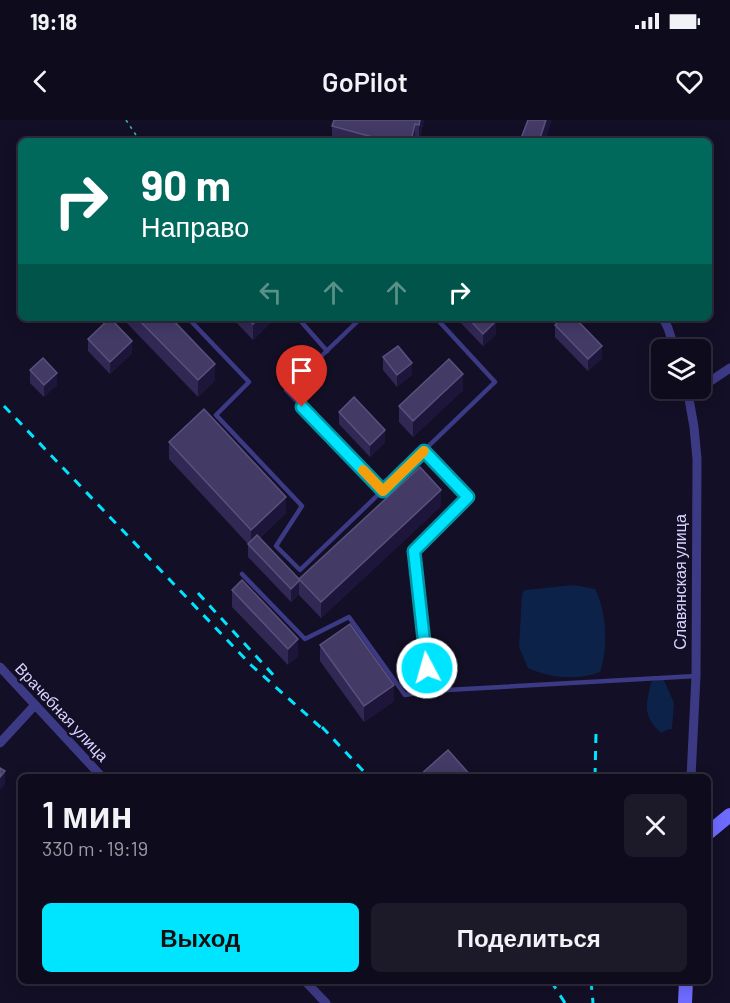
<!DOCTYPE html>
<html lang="ru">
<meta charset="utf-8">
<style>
body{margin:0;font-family:Barlow,sans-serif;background:#1c1929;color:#f1f3f6;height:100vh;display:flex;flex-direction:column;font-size:22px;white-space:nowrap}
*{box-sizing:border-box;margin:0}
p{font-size:20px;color:#9b9ba3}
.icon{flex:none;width:33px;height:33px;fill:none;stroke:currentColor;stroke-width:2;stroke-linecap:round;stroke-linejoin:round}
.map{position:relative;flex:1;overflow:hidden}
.panel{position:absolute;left:18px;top:654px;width:693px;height:210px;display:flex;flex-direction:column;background:#0e0b1c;border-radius:9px;box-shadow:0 3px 15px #0003,0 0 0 2px #2e2b3b}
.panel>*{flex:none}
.guide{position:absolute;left:18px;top:18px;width:694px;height:183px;border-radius:9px;box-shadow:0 3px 15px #0003,0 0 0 2px #2e2b3b;background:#00695c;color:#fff;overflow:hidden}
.tools{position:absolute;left:651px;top:219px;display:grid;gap:12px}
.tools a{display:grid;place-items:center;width:60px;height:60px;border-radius:9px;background:#0e0b1c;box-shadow:0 3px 15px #0003,0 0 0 2px #2e2b3b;font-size:30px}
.pin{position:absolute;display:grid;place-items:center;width:51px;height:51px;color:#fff;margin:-62px -26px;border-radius:50% 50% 50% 0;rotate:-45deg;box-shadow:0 0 6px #0007}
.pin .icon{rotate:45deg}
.me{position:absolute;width:66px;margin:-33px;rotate:354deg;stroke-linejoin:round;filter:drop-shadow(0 0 4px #0008)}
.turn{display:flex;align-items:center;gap:21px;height:126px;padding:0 24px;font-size:27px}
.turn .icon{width:78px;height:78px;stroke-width:2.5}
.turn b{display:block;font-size:42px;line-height:51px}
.lanes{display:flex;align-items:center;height:57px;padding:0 24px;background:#0003;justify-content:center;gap:30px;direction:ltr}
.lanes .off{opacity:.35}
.round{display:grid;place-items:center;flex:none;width:63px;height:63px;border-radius:9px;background:#1c1929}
.head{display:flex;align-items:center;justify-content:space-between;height:102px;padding:0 24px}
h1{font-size:36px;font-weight:600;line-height:45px}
.button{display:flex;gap:12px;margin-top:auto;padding:12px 24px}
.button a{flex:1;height:69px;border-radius:9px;background:#00e5ff;color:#111;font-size:24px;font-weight:600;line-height:69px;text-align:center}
.button a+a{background:#1c1929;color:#f1f3f6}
.status{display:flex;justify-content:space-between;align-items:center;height:42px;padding:0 30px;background:#0e0b1c;direction:ltr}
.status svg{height:16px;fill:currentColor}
header{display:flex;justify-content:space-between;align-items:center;height:78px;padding:0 24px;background:#0e0b1c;font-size:27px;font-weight:600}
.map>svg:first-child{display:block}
.water{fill:#0c2248}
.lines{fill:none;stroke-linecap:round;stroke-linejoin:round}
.path{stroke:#2fb8b0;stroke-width:1.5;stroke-dasharray:3 4.5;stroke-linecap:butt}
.lane{stroke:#3d3a85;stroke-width:4.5}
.street{stroke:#3d3a85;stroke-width:9}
.secondary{stroke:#6f6bff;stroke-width:14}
.rail{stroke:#00e5ff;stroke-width:3;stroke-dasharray:9 8;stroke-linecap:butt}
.wall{fill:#312854}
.shaded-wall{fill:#1d163a}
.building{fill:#433a66;stroke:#5a527e;stroke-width:1.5}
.route-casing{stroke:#0095a6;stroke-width:15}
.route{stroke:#00e5ff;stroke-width:10}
.slow{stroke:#f59e0b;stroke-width:10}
.labels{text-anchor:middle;stroke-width:5;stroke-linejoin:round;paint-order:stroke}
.street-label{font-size:16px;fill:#d9d4ff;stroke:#130f26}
</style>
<div class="status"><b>19:18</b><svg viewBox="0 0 49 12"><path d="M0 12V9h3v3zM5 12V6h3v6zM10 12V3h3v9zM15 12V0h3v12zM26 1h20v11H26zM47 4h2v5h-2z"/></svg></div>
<header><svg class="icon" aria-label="back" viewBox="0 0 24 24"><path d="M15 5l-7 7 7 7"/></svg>GoPilot<svg class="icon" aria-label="heart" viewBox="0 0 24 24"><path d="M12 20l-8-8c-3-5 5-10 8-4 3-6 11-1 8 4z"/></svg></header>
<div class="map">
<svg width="730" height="883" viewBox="0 0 730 883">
<rect width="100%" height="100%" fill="#130f26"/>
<!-- water -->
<g class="water">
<path d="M574,465L595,469C607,492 608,528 600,552C577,561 550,558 528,548L519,527L522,474L525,470Z"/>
<path d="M663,558L674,583L672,609H669L661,613C642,594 646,587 651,562Z"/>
</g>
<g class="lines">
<!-- path -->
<path class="path" d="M126,0L140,21"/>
<!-- lane -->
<g class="lane">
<path d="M188,198L249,262L216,295L302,386L276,426L300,450L495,262L436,198"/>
<path d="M298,198L327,231"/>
<path d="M361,198L286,270L383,371"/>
<path d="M424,331L468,377L414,431L429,571L696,556"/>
<path d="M242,454L305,519L349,497L405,575L429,571"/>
</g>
<!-- street -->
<g class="street">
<path d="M663,198L668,208L675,230"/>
<path d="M687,268L694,307L697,339L696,556L691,657"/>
<path d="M700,268L730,248"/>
<path d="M0,547L102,657"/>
<path d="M0,623L35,585"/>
<path d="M305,861L326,883"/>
</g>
<!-- secondary -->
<g class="secondary">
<path d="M708,713L730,695"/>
<path d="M685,883L686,861"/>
</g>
<!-- rail -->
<g class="rail">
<path d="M4,286L251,545L326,612"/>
<path d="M198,473L277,559"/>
<path d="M322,607L369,657"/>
<path d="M595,657L596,612"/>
<path d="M551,861L565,883"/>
<path d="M591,861L593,883"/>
</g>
</g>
<!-- wall -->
<g class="wall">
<path d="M424,0L419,20L415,19V21H332V6Z"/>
<path d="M122,198H171L215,260L198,277Z"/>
<path d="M232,198H270V203L253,220Z"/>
<path d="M456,198H493L496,214L483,226Z"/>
<path d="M555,205L602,238L588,251L555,217Z"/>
<path d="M88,219L132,233L110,254L88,231Z"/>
<path d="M383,237L412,255L397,267L383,250Z"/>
<path d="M30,250L57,265L44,277L30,263Z"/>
<path d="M463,270L413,317L399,302V286Z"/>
<path d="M339,292L385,322L370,337L339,304Z"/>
<path d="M169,322L286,393L260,418L299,459L441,386L321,498L299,475V474L291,482L248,437V424L169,339Z"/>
<path d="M232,470L298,536L288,545L232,487Z"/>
<path d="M320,525L394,581L364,602L320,541Z"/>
</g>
<!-- shaded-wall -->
<g class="shaded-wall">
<path d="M420,0H424L419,20V5Z"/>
<path d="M546,0H552L545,21H539Z"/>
<path d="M415,4V21H411Z"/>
<path d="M259,198H270V203L253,220V204Z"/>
<path d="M496,201V214L483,226V214Z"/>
<path d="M132,221V233L110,254V242Z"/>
<path d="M602,226V238L588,251V239Z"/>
<path d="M412,243V255L397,267V255Z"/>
<path d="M215,244V260L198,277V260Z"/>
<path d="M57,253V265L44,277V265Z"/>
<path d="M463,254V270L413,317V301Z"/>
<path d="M385,310V322L370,337V325Z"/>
<path d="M441,370V386L321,498V482Z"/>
<path d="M286,377V393L251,426V410Z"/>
<path d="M299,461V474L291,482V469Z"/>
<path d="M298,519V536L288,545V529Z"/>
<path d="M394,565V581L364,602V586Z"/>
<path d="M5,651V664L0,670V657Z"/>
</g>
<!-- building -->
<g class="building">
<path d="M334,0H420L419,5L415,4L411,21H387L332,6Z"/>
<path d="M528,0H546L539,21H520Z"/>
<path d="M110,198L132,221L110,242L88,219Z"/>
<path d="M137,198H171L215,244L198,260Z"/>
<path d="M247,198H259L253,204Z"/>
<path d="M468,198H493L496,201L483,214Z"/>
<path d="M562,198H575L602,226L588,239L555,205Z"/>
<path d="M398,226L412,243L397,255L383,237Z"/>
<path d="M43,238L57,253L44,265L30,250Z"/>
<path d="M449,239L463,254L413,301L399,286Z"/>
<path d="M354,277L385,310L370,325L339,292Z"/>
<path d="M204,289L286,377L251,410L169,322Z"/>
<path d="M420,347L441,370L321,482L299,459Z"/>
<path d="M257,415L299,459V461L291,469L248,424Z"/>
<path d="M242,460L298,519L288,529L232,470Z"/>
<path d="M350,504L394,565L364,586L320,525Z"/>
<path d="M448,630L472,657H420L419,656Z"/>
<path d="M0,648L5,651L0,657Z"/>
</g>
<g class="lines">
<defs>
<path id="route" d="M302,287L383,371L424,331L468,377L414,431L427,548"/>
</defs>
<!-- route casing -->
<use href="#route" class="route-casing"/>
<!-- route -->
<use href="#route" class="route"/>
<!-- slow -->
<path class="slow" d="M363,350L383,371L424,331"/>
</g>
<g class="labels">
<!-- street labels -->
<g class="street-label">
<text transform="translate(680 462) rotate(-90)" y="6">Славянская улица</text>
<text transform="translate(62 592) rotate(47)" y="6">Врачебная улица</text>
</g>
</g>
</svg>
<div class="tools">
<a><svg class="icon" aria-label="layers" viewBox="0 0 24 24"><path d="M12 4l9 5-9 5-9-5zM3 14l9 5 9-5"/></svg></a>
</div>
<div class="pin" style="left:302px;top:287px;background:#d93025"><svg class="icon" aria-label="arrive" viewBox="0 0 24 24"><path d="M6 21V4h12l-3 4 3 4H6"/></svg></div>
<svg class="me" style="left:427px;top:548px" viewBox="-20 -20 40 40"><circle r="17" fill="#00e5ff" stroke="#fff" stroke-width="3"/><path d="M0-11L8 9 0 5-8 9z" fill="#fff"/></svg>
<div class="guide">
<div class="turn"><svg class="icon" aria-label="right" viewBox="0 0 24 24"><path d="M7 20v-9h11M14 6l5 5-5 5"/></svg><div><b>90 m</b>Направо</div></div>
<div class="lanes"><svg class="icon off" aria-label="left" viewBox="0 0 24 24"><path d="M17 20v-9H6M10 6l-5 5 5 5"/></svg><svg class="icon off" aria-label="ahead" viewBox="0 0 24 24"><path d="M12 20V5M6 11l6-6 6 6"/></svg><svg class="icon off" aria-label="ahead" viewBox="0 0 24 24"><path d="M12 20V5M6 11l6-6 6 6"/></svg><svg class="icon" aria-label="right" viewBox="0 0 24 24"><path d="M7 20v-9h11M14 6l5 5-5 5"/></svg></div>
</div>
<section class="panel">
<div class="head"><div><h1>1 мин</h1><p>330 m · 19:19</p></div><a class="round"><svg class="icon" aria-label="close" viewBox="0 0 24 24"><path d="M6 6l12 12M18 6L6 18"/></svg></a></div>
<div class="button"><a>Выход</a><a>Поделиться</a></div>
</section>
</div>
